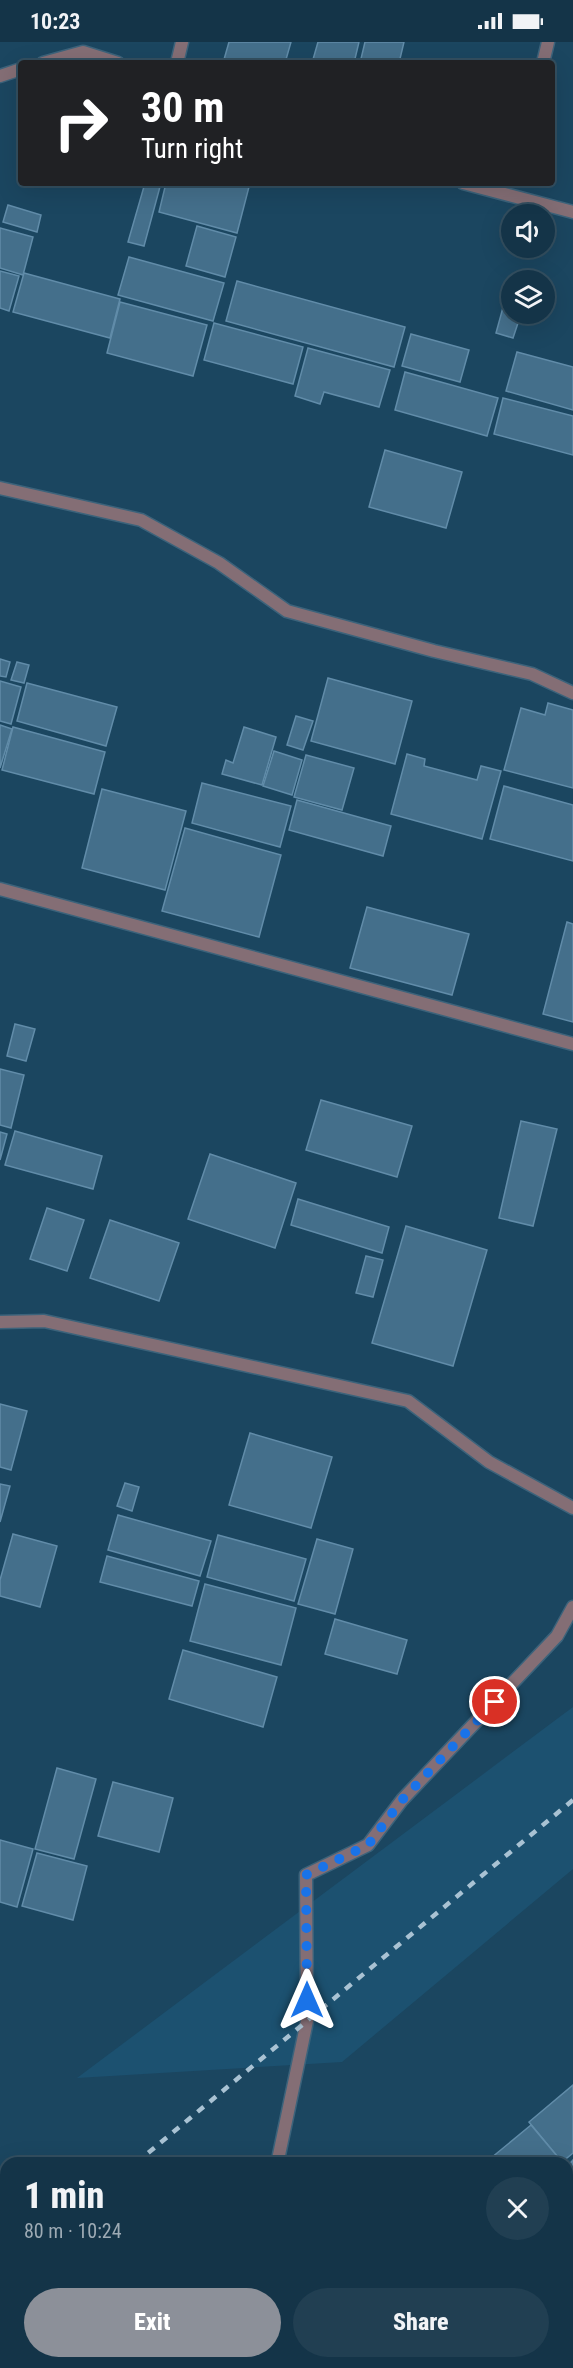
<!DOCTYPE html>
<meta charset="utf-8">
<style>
body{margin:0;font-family:"Roboto Condensed",sans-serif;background:#213f52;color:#f1f3f6;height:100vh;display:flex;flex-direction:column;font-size:22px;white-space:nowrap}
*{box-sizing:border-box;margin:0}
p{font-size:20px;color:#9daab4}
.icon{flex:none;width:33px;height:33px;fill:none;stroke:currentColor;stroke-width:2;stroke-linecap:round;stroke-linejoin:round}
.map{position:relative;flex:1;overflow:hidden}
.panel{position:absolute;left:0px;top:2115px;width:573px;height:212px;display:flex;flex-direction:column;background:#143448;border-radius:18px 18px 0 0;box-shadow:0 6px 24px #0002,0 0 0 2px #334f60}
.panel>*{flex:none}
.guide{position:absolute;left:18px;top:18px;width:537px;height:126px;border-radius:6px;box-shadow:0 6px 24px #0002,0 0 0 2px #334f60;background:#202124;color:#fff;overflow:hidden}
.tools{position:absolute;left:501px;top:162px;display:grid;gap:12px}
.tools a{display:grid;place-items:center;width:54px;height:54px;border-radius:50%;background:#143448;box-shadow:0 6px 24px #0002,0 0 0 2px #334f60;font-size:30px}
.pin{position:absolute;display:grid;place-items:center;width:51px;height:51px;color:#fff;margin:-26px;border:3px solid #fff;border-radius:50%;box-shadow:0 2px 6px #0007}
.me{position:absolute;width:66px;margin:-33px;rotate:0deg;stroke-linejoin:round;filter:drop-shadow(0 0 4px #0008)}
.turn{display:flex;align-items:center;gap:21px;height:126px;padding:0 24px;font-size:27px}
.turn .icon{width:78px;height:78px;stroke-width:2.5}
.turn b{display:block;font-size:42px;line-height:51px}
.round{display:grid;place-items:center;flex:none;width:63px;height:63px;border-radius:32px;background:#213f52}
.head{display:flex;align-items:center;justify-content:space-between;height:102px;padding:0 24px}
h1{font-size:36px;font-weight:800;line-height:45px}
.cta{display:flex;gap:12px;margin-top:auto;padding:12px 24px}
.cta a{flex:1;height:69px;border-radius:36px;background:#8c9099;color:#fff;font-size:24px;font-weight:800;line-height:69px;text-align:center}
.cta a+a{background:#213f52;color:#f1f3f6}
.status{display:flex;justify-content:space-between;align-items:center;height:42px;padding:0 30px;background:#143448;direction:ltr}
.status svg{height:16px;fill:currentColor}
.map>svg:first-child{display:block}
.built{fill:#1c5170}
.building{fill:#446f8b;stroke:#618ca9;stroke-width:1.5}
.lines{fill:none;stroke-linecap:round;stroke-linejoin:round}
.minor-casing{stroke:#3c637b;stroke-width:15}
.path{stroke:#53778e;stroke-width:4;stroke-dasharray:3 4.5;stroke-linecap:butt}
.minor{stroke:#846e75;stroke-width:12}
.rail{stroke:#a9c2d3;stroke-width:4.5;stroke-dasharray:8 8;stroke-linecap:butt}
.route{stroke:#1a73e8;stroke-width:10;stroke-dasharray:0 18}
</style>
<div class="status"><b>10:23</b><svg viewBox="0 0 49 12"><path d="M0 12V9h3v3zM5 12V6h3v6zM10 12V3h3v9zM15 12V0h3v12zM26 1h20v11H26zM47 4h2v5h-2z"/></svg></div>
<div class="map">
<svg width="573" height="2326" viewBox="0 0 573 2326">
<rect width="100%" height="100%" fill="#1b4660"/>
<!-- built -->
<path class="built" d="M573,1665V1827L342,2020L77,2036Z"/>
<!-- building -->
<g class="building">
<path d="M229,0H291L285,21H223Z"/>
<path d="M318,0H359L354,21H312Z"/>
<path d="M365,0H404L399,21H360Z"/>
<path d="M145,141H161L144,204L128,200Z"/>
<path d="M166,141H250L237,191L159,170Z"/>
<path d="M8,163L41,173L37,190L3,180Z"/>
<path d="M197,184L236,195L225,235L186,224Z"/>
<path d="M0,186L33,195L23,233L0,226Z"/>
<path d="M129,215L224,241L213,279L118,253Z"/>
<path d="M0,229L19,234L9,269L0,266Z"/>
<path d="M24,231L120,257L110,296L13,270Z"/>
<path d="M237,239L405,285L394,325L226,279Z"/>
<path d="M510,240L512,272H521L513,296L496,291Z"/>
<path d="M120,260L207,283L193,334L107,311Z"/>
<path d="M214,281L303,305L293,342L204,318Z"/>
<path d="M411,292L469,308L460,340L402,324Z"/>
<path d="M308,306L390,328L379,365L324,350L320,362L295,354Z"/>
<path d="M517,310L573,325V368L506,349Z"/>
<path d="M405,330L498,356L487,394L395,368Z"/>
<path d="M503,356L573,374V413L494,392Z"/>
<path d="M385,408L462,430L446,486L369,465Z"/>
<path d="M0,617L10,620L6,635L0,634Z"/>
<path d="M17,620L29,623L24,641L11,638Z"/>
<path d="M328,636L412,659L395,722L311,699Z"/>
<path d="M0,639L21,645L11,682L0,679Z"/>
<path d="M27,641L117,665L106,704L17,679Z"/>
<path d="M548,661L573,668V746L504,728L521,666L545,673Z"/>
<path d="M296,674L313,679L303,708L287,703Z"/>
<path d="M0,683L12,687L0,726Z"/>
<path d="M13,685L105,710L94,752L2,728Z"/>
<path d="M244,685L276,695L262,743L222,732L226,718L233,721Z"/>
<path d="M274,709L302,718L292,753L263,744Z"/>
<path d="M407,712L425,717L424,724L477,738L481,724L501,729L482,797L391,772Z"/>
<path d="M306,713L354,726L342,768L294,755Z"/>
<path d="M202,741L291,764L280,805L192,781Z"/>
<path d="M504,744L573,763V819L490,797Z"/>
<path d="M102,747L186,769L165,848L82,826Z"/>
<path d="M297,758L391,784L383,814L289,788Z"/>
<path d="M185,786L281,813L259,895L162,869Z"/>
<path d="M367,865L469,892L452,953L350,926Z"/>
<path d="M567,880L573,882V980L543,972Z"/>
<path d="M15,982L35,987L26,1019L7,1014Z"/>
<path d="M0,1027L24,1033L11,1086L0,1083Z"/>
<path d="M321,1058L412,1084L397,1135L306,1108Z"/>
<path d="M521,1079L557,1087L533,1184L499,1176Z"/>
<path d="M15,1089L102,1114L93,1147L5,1123Z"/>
<path d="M0,1090L7,1092L0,1118Z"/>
<path d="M210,1112L296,1141L275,1206L188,1177Z"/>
<path d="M298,1157L389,1185L382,1211L291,1183Z"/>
<path d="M47,1166L84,1178L67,1229L30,1217Z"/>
<path d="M110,1178L179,1201L159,1259L90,1236Z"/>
<path d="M406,1184L487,1208L453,1324L372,1301Z"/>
<path d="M366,1214L383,1218L373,1255L356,1251Z"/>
<path d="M0,1362L27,1369L11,1428L0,1425Z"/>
<path d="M250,1391L332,1415L311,1486L229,1463Z"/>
<path d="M125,1441L139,1445L132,1469L117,1464Z"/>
<path d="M0,1442L10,1444L0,1480Z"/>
<path d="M118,1473L211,1499L200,1534L108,1508Z"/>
<path d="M13,1492L57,1504L40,1565L0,1554V1538Z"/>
<path d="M218,1493L306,1517L294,1559L207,1535Z"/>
<path d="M317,1497L353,1507L335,1572L298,1562Z"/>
<path d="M107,1514L199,1539L192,1564L100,1540Z"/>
<path d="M205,1542L296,1566L281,1623L190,1599Z"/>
<path d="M335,1577L407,1598L397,1632L325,1612Z"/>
<path d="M183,1608L277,1635L263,1685L169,1657Z"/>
<path d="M57,1726L96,1737L74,1817L35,1807Z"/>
<path d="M113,1740L173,1756L159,1810L98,1794Z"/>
<path d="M0,1798L33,1807L17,1865L0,1860Z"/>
<path d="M37,1811L87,1824L73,1878L22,1864Z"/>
<path d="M573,2043V2111L562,2120L529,2080Z"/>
<path d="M531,2083L562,2120L561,2121H485Z"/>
<path d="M573,2118V2132L567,2125Z"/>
<path d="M353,2320H390L383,2326H358Z"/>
<path d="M390,2320H406L410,2326H387L385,2324Z"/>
</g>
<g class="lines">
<defs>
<g id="minor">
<path d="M43,21L83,10L118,21"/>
<path d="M177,21L182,0"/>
<path d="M543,21L548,0"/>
<path d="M0,34L21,27"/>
<path d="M463,141L573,170"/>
<path d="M0,446L141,478L219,521L287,569L434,609L532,632L573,651"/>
<path d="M0,847L573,1002"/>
<path d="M0,1280L44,1279L408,1359L489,1420L573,1466"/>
<path d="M279,2121V2113L307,1979L306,1833L368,1803L402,1758L557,1594L573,1565"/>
<path d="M332,2320L335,2326"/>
</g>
</defs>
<!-- minor casing -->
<use href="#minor" class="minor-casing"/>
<!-- path -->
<path class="path" d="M18,2326L25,2320"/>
<!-- minor -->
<use href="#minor" class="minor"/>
<!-- rail -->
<g class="rail">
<path d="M136,2121L573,1758"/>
<path d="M0,2234L6,2229"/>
</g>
</g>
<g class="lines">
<!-- route -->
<path class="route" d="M307,1958L306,1833L368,1803L402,1758L495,1660"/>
</g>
</svg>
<div class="tools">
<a><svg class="icon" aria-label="sound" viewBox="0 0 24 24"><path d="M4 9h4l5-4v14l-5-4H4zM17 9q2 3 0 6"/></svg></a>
<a><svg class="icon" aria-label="layers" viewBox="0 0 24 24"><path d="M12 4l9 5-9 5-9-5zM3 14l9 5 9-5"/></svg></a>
</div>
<div class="pin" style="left:495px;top:1660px;background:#d93025"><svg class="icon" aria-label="arrive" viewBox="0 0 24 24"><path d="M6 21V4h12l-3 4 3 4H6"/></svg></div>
<svg class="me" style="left:307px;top:1958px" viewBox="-20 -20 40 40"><path d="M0-17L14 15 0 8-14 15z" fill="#1a73e8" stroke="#fff" stroke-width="4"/></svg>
<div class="guide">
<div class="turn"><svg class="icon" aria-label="right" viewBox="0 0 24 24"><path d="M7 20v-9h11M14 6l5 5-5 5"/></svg><div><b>30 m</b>Turn right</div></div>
</div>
<section class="panel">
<div class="head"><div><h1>1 min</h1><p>80 m · 10:24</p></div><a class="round"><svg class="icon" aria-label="close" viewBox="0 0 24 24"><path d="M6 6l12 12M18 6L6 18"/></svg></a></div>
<div class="cta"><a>Exit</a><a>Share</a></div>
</section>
</div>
